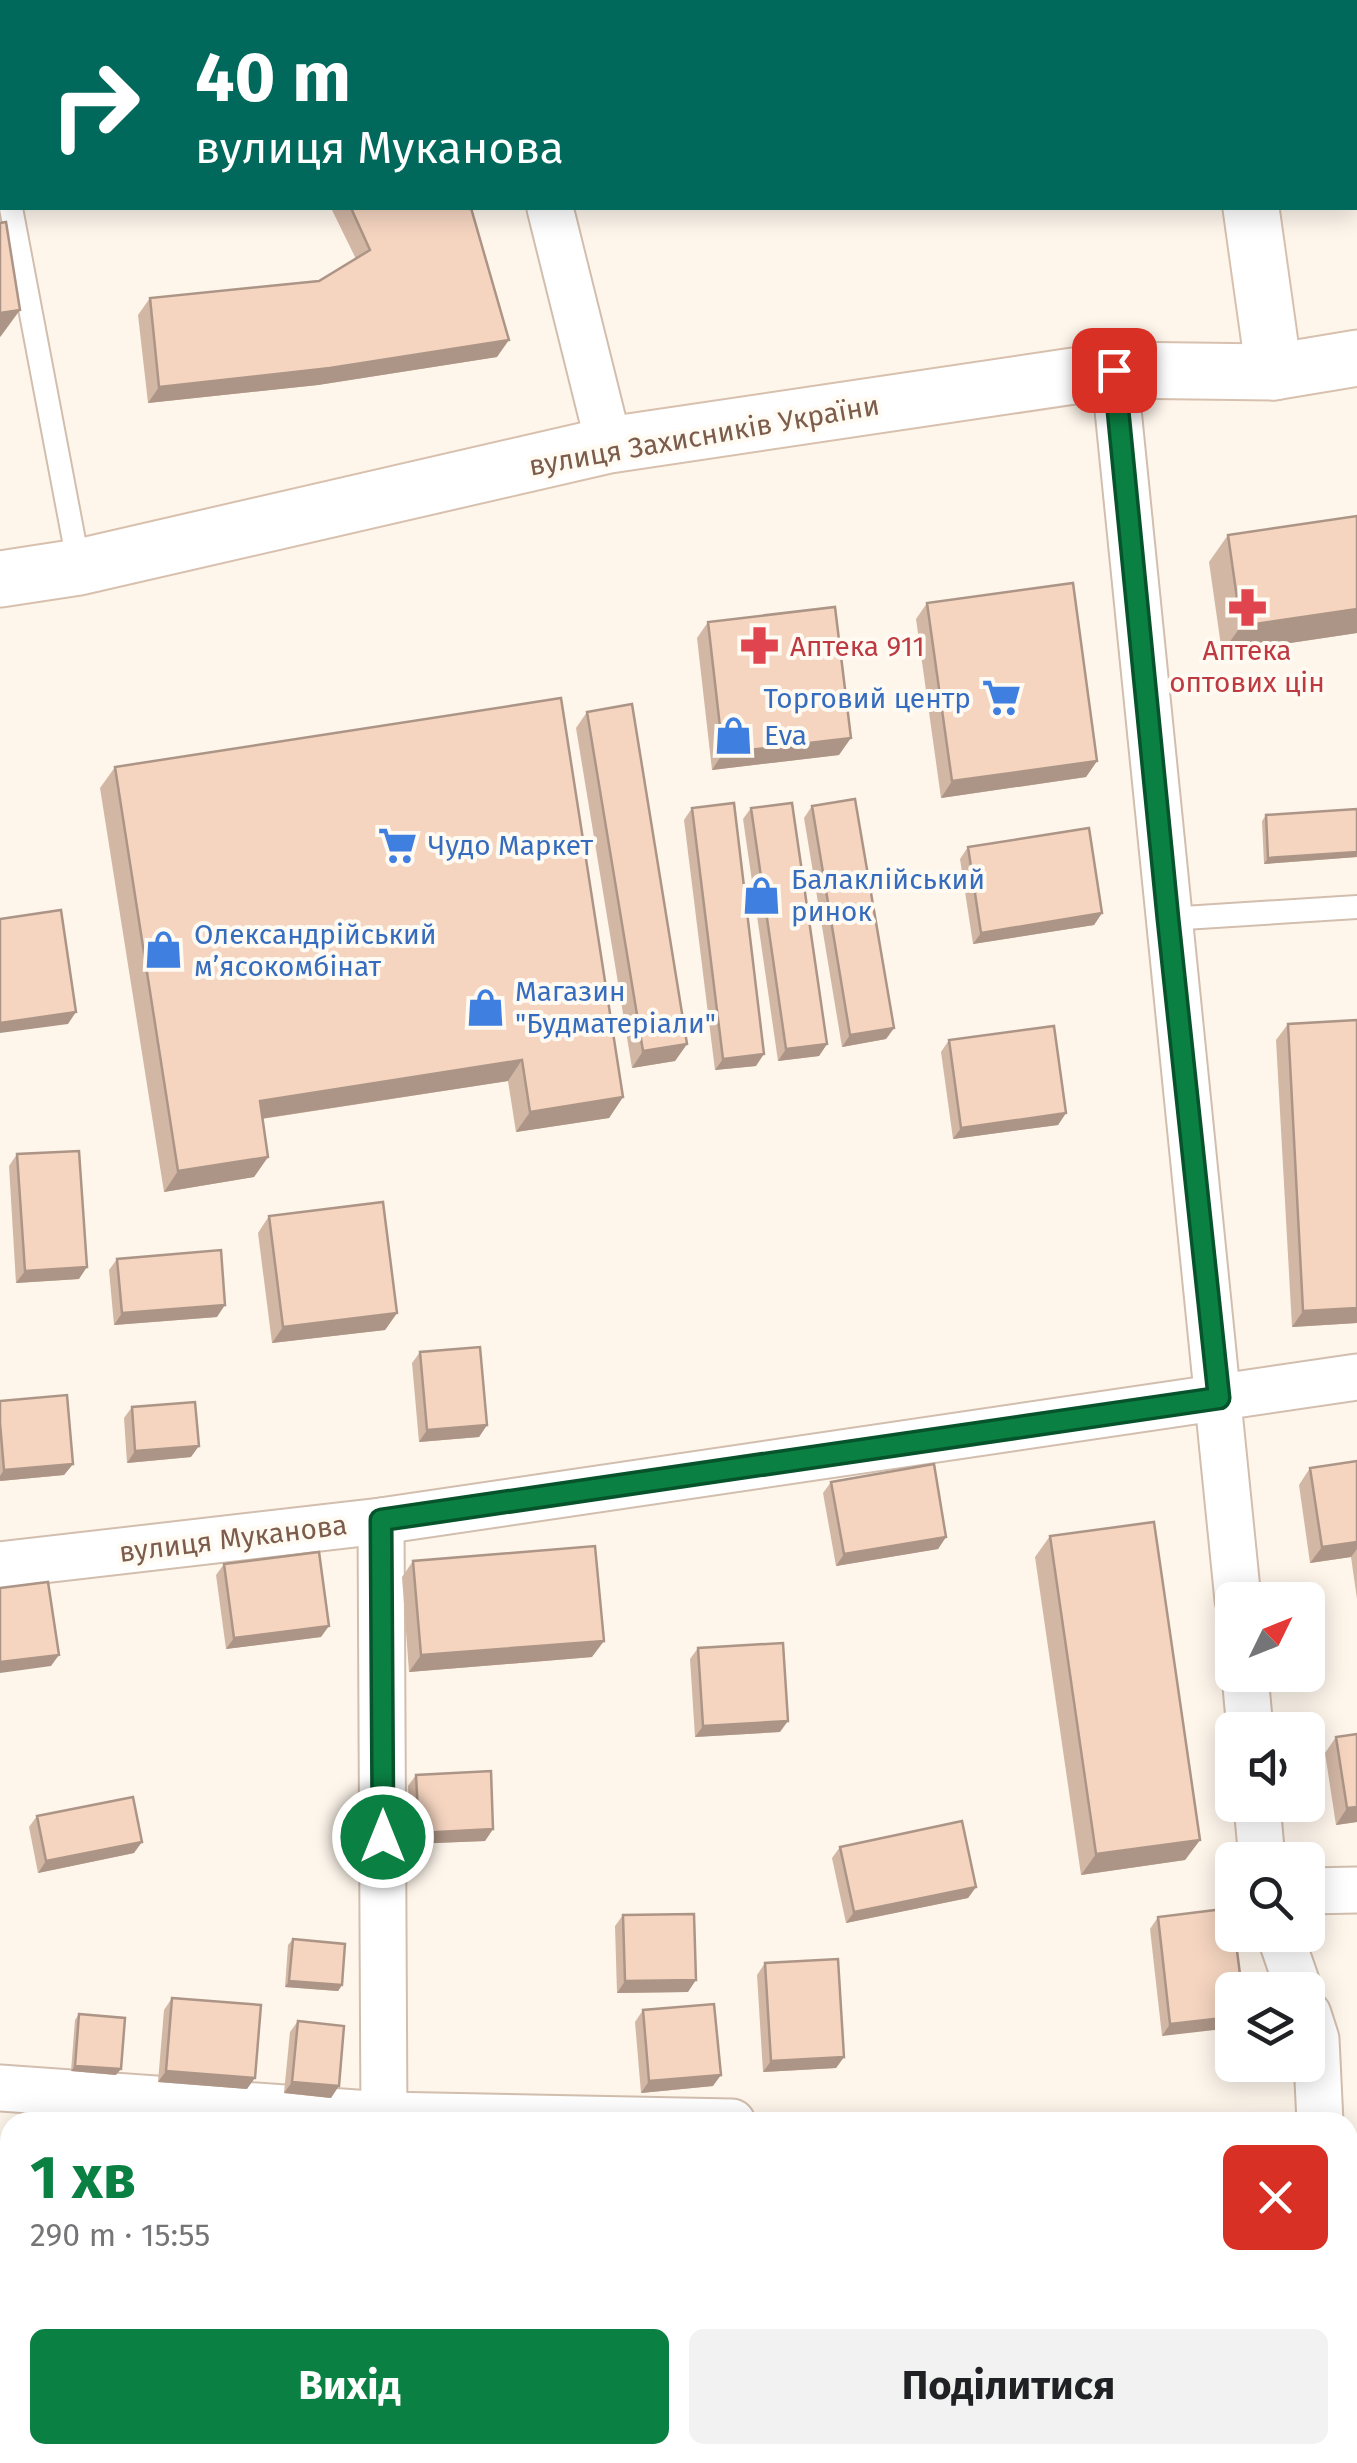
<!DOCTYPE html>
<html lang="uk">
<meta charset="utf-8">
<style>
body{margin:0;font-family:"Fira Sans",sans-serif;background:#f2f2f2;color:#202124;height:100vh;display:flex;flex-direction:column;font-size:38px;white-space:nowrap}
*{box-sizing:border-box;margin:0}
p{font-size:32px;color:#757577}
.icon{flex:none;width:55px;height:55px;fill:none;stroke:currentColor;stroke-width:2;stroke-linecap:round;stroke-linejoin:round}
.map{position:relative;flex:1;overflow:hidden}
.side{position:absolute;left:0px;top:2112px;width:1358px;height:352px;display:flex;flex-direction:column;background:#fff;border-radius:30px 30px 0 0;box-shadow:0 5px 25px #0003}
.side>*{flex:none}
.guide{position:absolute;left:0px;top:0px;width:1358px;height:210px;box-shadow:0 5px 25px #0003;background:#00695c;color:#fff;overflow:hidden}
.needle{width:65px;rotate:47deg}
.tools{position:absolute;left:1215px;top:1582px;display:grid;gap:20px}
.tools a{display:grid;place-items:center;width:110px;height:110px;border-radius:15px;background:#fff;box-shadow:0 5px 25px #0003;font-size:50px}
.pin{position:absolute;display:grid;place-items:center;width:85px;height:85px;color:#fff;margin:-42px;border-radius:20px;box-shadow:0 5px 15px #0006}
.me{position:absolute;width:110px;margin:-55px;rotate:0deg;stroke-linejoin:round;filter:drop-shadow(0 0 8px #0008)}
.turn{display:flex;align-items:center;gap:35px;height:210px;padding:0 30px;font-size:45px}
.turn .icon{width:130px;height:130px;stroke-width:2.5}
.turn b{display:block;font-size:70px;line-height:85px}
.round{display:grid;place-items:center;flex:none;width:105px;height:105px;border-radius:15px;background:#f2f2f2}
.summary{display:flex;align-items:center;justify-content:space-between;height:170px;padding:0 30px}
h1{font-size:60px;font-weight:700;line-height:75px;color:#0b8043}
.primary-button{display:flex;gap:20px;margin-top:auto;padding:20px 30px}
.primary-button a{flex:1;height:115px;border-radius:15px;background:#0b8043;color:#fff;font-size:40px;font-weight:700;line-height:115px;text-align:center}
.primary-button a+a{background:#f2f2f2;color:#202124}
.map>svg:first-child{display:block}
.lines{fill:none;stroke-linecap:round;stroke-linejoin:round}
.lane-casing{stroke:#d2beae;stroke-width:26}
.street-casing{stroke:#d2beae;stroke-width:49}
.secondary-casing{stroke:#d8c0ae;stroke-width:59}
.lane{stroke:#fff;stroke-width:22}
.street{stroke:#fff;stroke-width:45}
.secondary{stroke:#fff;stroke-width:55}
.wall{fill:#d3b7a5}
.shaded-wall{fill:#ac9586}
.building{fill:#f5d5c0;stroke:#ac9586;stroke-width:2.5}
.route-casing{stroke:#07532c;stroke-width:25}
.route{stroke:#0b8043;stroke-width:18}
.labels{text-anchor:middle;stroke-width:8;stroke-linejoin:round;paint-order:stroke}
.street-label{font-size:28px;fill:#7c5c4b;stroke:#fffaf2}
.health-label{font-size:28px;fill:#be3a42;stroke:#fffaf2;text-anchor:start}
.shop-label{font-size:28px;fill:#366cbe;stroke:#fffaf2;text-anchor:start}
</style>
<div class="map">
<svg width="1357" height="2463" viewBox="0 0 1357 2463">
<rect width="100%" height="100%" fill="#fef6eb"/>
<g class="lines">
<defs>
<g id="lane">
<path d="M0,156L2,163"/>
<path d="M11,208L79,567"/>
<path d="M1168,919L1357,907"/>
</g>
<g id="street">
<path d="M502,0V2"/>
<path d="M550,208L609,445"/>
<path d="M1114,370L1238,1600"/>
<path d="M381,1521L384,2122"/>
<path d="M0,1565L381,1521L1357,1377"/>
<path d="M1245,1675L1250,1730"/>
<path d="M1257,1805L1262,1860"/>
<path d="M1308,1891L1357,1890"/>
<path d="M1280,1935L1299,1990"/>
<path d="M1308,2014L1316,2039L1320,2122"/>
<path d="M0,2088L385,2115L732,2122"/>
<path d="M1334,2455V2463"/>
<path d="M334,2463L336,2455"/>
</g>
<g id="secondary">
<path d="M1229,0V2"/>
<path d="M1251,208L1274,372"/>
<path d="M0,579L79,567L609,445L1114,370L1274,372L1357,358"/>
</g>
</defs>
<!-- lane casing -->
<use href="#lane" class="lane-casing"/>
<!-- street casing -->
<use href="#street" class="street-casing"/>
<!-- secondary casing -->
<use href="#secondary" class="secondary-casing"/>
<!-- lane -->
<use href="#lane" class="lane"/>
<!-- street -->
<use href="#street" class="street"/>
<!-- secondary -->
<use href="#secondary" class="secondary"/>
</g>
<!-- wall -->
<g class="wall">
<path d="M35,0H133L134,2H35Z"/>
<path d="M331,208H471L497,357L318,385L148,403L138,315L150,298L319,281L356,259Z"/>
<path d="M1357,516V633L1222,653L1209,562L1228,535Z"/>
<path d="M927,603L1097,761L1086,777L941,798L916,619Z"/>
<path d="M708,622L839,755L712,770L697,638Z"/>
<path d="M587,712L687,1044L675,1061L632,1068L576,728Z"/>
<path d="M115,767L623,1097L609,1118L516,1132L508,1081L262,1119L268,1157L254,1177L164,1192L100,788Z"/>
<path d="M812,806L894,1028L886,1039L842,1047L804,818Z"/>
<path d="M692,808L756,1066L715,1070L684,820Z"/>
<path d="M751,808L827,1044L819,1056L778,1061L743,819Z"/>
<path d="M1357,809V857L1264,864L1262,821L1266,815Z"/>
<path d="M968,847L1102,913L1094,925L973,944L960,859Z"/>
<path d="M1357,1020V1323L1292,1327L1276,1040L1288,1024Z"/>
<path d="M949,1040L1066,1113L1058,1125L953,1139L941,1052Z"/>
<path d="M17,1154L79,1279L16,1283L9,1166Z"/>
<path d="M269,1216L397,1313L385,1330L272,1343L258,1233Z"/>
<path d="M117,1259L217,1317L114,1325L109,1270Z"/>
<path d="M420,1352L487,1425L479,1437L419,1442L412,1363Z"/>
<path d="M0,1401L73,1464L64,1475L0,1481Z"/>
<path d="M132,1407L191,1457L127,1463L124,1418Z"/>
<path d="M1357,1461V1599L1351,1557L1310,1563L1299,1485L1310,1468Z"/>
<path d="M831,1482L946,1537L938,1549L836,1566L823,1493Z"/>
<path d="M1050,1536L1200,1840L1185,1860L1081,1875L1035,1557Z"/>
<path d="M413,1561L592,1657L409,1672L402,1577Z"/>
<path d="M224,1564L321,1637L226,1649L216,1575Z"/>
<path d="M698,1648L780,1732L695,1737L690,1659Z"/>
<path d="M1357,1734V1822L1336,1825L1325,1753L1336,1737Z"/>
<path d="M416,1775L493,1829L485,1841L411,1844L408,1786Z"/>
<path d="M37,1816L134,1853L38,1873L29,1827Z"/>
<path d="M840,1847L976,1887L968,1898L846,1923L832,1858Z"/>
<path d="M623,1915L688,1992L617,1993L615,1926Z"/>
<path d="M1158,1917L1242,1990L1162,2036L1150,1929Z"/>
<path d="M293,1939L342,1985L338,1991L285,1987L288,1945Z"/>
<path d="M765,1963L844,2057L836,2068L763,2072L757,1975Z"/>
<path d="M172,1998L247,2089L158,2082L164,2010Z"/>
<path d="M643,2010L713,2086L641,2093L635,2022Z"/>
<path d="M79,2014L116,2075L71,2071L75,2020Z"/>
<path d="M298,2021L331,2098L284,2093L290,2032Z"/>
</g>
<!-- shaded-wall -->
<g class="shaded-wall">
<path d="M20,310L1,336L0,337V313Z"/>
<path d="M509,340L497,357L318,385L148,403L159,387Z"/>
<path d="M1357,609V633L1222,653L1241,626Z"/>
<path d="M851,738L839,755L712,770L723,753Z"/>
<path d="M1097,761L1086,777L941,798L952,781Z"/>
<path d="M1357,852V857L1264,864L1268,858Z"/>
<path d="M1102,913L1094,925L973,944L981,933Z"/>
<path d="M76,1012L68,1024L0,1033V1023Z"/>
<path d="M894,1028L886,1039L842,1047L850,1035Z"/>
<path d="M687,1044L675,1061L632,1068L643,1051Z"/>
<path d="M827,1044L819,1056L778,1061L786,1049Z"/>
<path d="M764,1054L756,1066L715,1070L723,1059Z"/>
<path d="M522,1060L508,1081L245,1121L260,1101Z"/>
<path d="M623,1097L609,1118L516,1132L530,1112Z"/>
<path d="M1066,1113L1058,1125L953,1139L961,1128Z"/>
<path d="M268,1157L254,1177L164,1192L178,1171Z"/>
<path d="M87,1267L79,1279L16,1283L25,1271Z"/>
<path d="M225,1305L217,1317L114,1325L122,1313Z"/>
<path d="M1357,1308V1323L1292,1327L1303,1311Z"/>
<path d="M397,1313L385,1330L272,1343L283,1327Z"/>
<path d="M487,1425L479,1437L419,1442L427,1430Z"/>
<path d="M199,1446L191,1457L127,1463L135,1451Z"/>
<path d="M73,1464L64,1475L0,1481V1476L4,1470Z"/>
<path d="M946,1537L938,1549L836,1566L844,1554Z"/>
<path d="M1357,1542V1549L1351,1557L1310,1563L1322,1547Z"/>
<path d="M329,1626L321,1637L226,1649L234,1638Z"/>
<path d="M604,1641L592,1657L409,1672L421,1655Z"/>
<path d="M59,1655L51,1666L0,1673V1662Z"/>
<path d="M788,1721L780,1732L695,1737L703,1726Z"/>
<path d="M1357,1807V1822L1336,1825L1347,1808Z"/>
<path d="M493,1829L485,1841L411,1844L419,1833Z"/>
<path d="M1200,1840L1185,1860L1081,1875L1096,1854Z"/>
<path d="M142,1842L134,1853L38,1873L46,1861Z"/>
<path d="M976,1887L968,1898L846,1923L854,1912Z"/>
<path d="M696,1980L688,1992L617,1993L625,1981Z"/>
<path d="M289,1981L342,1985L338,1991L285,1987Z"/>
<path d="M1232,2017V2028L1162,2036L1170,2024Z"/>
<path d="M844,2057L836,2068L763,2072L771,2061Z"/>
<path d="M75,2066L121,2069L116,2075L71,2071Z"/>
<path d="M166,2071L255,2078L247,2089L158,2082Z"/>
<path d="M721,2075L713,2086L641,2093L649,2081Z"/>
<path d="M292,2082L339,2086L331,2098L284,2093Z"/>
<path d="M290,2459L287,2463H201Z"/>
</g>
<!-- building -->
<g class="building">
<path d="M51,0H133L134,2H52Z"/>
<path d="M351,208H471L509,340L330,368L159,387L150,298L319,281L370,250Z"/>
<path d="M6,222L20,310L0,313V223Z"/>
<path d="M1357,516V609L1241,626L1228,535Z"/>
<path d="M1073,583L1097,761L952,781L927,603Z"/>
<path d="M835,607L851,738L723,753L708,622Z"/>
<path d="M561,698L623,1097L530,1112L522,1060L260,1101L268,1157L178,1171L115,767Z"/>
<path d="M632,704L687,1044L643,1051L587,712Z"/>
<path d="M855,799L894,1028L850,1035L812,806Z"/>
<path d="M734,803L764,1054L723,1059L692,808Z"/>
<path d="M792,803L827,1044L786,1049L751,808Z"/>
<path d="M1357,809V852L1268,858L1266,815Z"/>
<path d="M1089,828L1102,913L981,933L968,847Z"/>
<path d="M61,910L76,1012L0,1023V919Z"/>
<path d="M1357,1020V1308L1303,1311L1288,1024Z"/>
<path d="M1054,1026L1066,1113L961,1128L949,1040Z"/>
<path d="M79,1151L87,1267L25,1271L17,1154Z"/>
<path d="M383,1202L397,1313L283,1327L269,1216Z"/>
<path d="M221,1250L225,1305L122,1313L117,1259Z"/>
<path d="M480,1347L487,1425L427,1430L420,1352Z"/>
<path d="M67,1395L73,1464L4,1470L0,1423V1401Z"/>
<path d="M195,1402L199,1446L135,1451L132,1407Z"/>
<path d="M1357,1461V1542L1322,1547L1310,1468Z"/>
<path d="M934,1464L946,1537L844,1554L831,1482Z"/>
<path d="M1154,1522L1200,1840L1096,1854L1050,1536Z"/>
<path d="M595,1546L604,1641L421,1655L413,1561Z"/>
<path d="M319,1552L329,1626L234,1638L224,1564Z"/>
<path d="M48,1582L59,1655L0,1662V1588Z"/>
<path d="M783,1643L788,1721L703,1726L698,1648Z"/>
<path d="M1357,1734V1807L1347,1808L1336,1737Z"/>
<path d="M491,1771L493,1829L419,1833L416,1775Z"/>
<path d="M133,1797L142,1842L46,1861L37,1816Z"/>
<path d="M962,1821L976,1887L854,1912L840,1847Z"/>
<path d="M1232,1908V1935H1235L1242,1990H1232V2017L1170,2024L1158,1917Z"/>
<path d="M694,1914L696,1980L625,1981L623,1915Z"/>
<path d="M293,1939L345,1944L342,1985L289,1981Z"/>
<path d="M838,1959L844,2057L771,2061L765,1963Z"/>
<path d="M172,1998L261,2005L255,2078L166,2071Z"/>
<path d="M714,2004L721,2075L649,2081L643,2010Z"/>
<path d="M79,2014L125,2018L121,2069L75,2066Z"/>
<path d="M298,2021L344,2026L339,2086L292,2082Z"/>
<path d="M10,2415V2455H290V2459L201,2463H0V2416Z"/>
<rect x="1254" y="2455" width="49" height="8"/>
</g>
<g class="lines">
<defs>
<path id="route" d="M383,1837L381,1520L1219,1398L1168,919L1114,370"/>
</defs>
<!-- route casing -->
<use href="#route" class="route-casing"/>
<!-- route -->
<use href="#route" class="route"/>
</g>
<!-- icons -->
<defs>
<symbol id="pharmacy-bare" viewBox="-9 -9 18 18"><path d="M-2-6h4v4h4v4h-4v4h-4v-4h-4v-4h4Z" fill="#e0444e" stroke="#fffaf2" stroke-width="2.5" paint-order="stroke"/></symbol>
<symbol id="supermarket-bare" viewBox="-9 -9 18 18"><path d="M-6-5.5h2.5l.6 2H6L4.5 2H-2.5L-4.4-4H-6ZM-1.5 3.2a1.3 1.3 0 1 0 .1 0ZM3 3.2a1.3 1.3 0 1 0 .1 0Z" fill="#3f7fe0" stroke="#fffaf2" stroke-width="2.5" paint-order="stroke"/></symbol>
<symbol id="shop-bare" viewBox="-9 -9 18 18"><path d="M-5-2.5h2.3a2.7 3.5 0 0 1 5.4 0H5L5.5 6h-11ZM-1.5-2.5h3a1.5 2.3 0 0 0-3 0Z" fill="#3f7fe0" stroke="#fffaf2" stroke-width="2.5" paint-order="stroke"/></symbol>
</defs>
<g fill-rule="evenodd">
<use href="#pharmacy-bare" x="1220" y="580" width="55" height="55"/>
<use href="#pharmacy-bare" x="732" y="618" width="55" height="55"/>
<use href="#supermarket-bare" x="974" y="670" width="55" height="55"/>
<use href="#shop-bare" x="706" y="708" width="55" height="55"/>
<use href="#supermarket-bare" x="370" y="818" width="55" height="55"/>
<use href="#shop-bare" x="734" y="868" width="55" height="55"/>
<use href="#shop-bare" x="136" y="922" width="55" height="55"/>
<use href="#shop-bare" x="458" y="980" width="55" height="55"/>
</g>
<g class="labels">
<!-- street labels -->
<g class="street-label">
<text transform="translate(704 435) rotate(-10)" y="10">вулиця Захисників України</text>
<text transform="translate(233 1538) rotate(-7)" y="10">вулиця Муканова</text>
</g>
<!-- health labels -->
<g class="health-label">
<text x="790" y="656">Аптека 911</text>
<text x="1247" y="660" text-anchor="middle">Аптека<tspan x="1247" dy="32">оптових цін</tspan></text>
</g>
<!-- shop labels -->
<g class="shop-label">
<text x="971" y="708" text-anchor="end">Торговий центр</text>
<text x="764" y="745">Eva</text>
<text x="428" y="855">Чудо Маркет</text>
<text x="791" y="889">Балаклійський<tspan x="791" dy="32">ринок</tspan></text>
<text x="194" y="944">Олександрійський<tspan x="194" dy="32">мʼясокомбінат</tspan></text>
<text x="515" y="1001">Магазин<tspan x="515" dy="32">"Будматеріали"</tspan></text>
</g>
</g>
</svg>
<div class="tools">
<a><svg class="needle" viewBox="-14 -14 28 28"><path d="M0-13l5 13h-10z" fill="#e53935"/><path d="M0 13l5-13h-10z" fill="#757577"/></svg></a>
<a><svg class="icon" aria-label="sound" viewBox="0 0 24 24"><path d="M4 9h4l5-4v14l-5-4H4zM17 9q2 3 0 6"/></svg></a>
<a><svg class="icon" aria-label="search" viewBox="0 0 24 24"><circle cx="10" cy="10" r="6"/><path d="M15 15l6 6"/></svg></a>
<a><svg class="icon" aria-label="layers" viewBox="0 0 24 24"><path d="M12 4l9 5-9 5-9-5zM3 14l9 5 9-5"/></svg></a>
</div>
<div class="pin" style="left:1114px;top:370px;background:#d93025"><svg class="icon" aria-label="arrive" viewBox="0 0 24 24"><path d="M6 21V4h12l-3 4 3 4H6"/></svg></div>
<svg class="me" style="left:383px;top:1837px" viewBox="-20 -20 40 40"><circle r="17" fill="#0b8043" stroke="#fff" stroke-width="3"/><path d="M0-11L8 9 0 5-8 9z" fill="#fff"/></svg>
<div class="guide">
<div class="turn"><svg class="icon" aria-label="right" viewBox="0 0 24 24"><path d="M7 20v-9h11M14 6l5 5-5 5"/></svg><div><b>40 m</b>вулиця Муканова</div></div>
</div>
<section class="side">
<div class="summary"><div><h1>1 хв</h1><p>290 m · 15:55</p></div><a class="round" style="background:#d93025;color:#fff"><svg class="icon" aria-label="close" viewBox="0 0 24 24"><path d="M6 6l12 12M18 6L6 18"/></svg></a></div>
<div class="primary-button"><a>Вихід</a><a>Поділитися</a></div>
</section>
</div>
